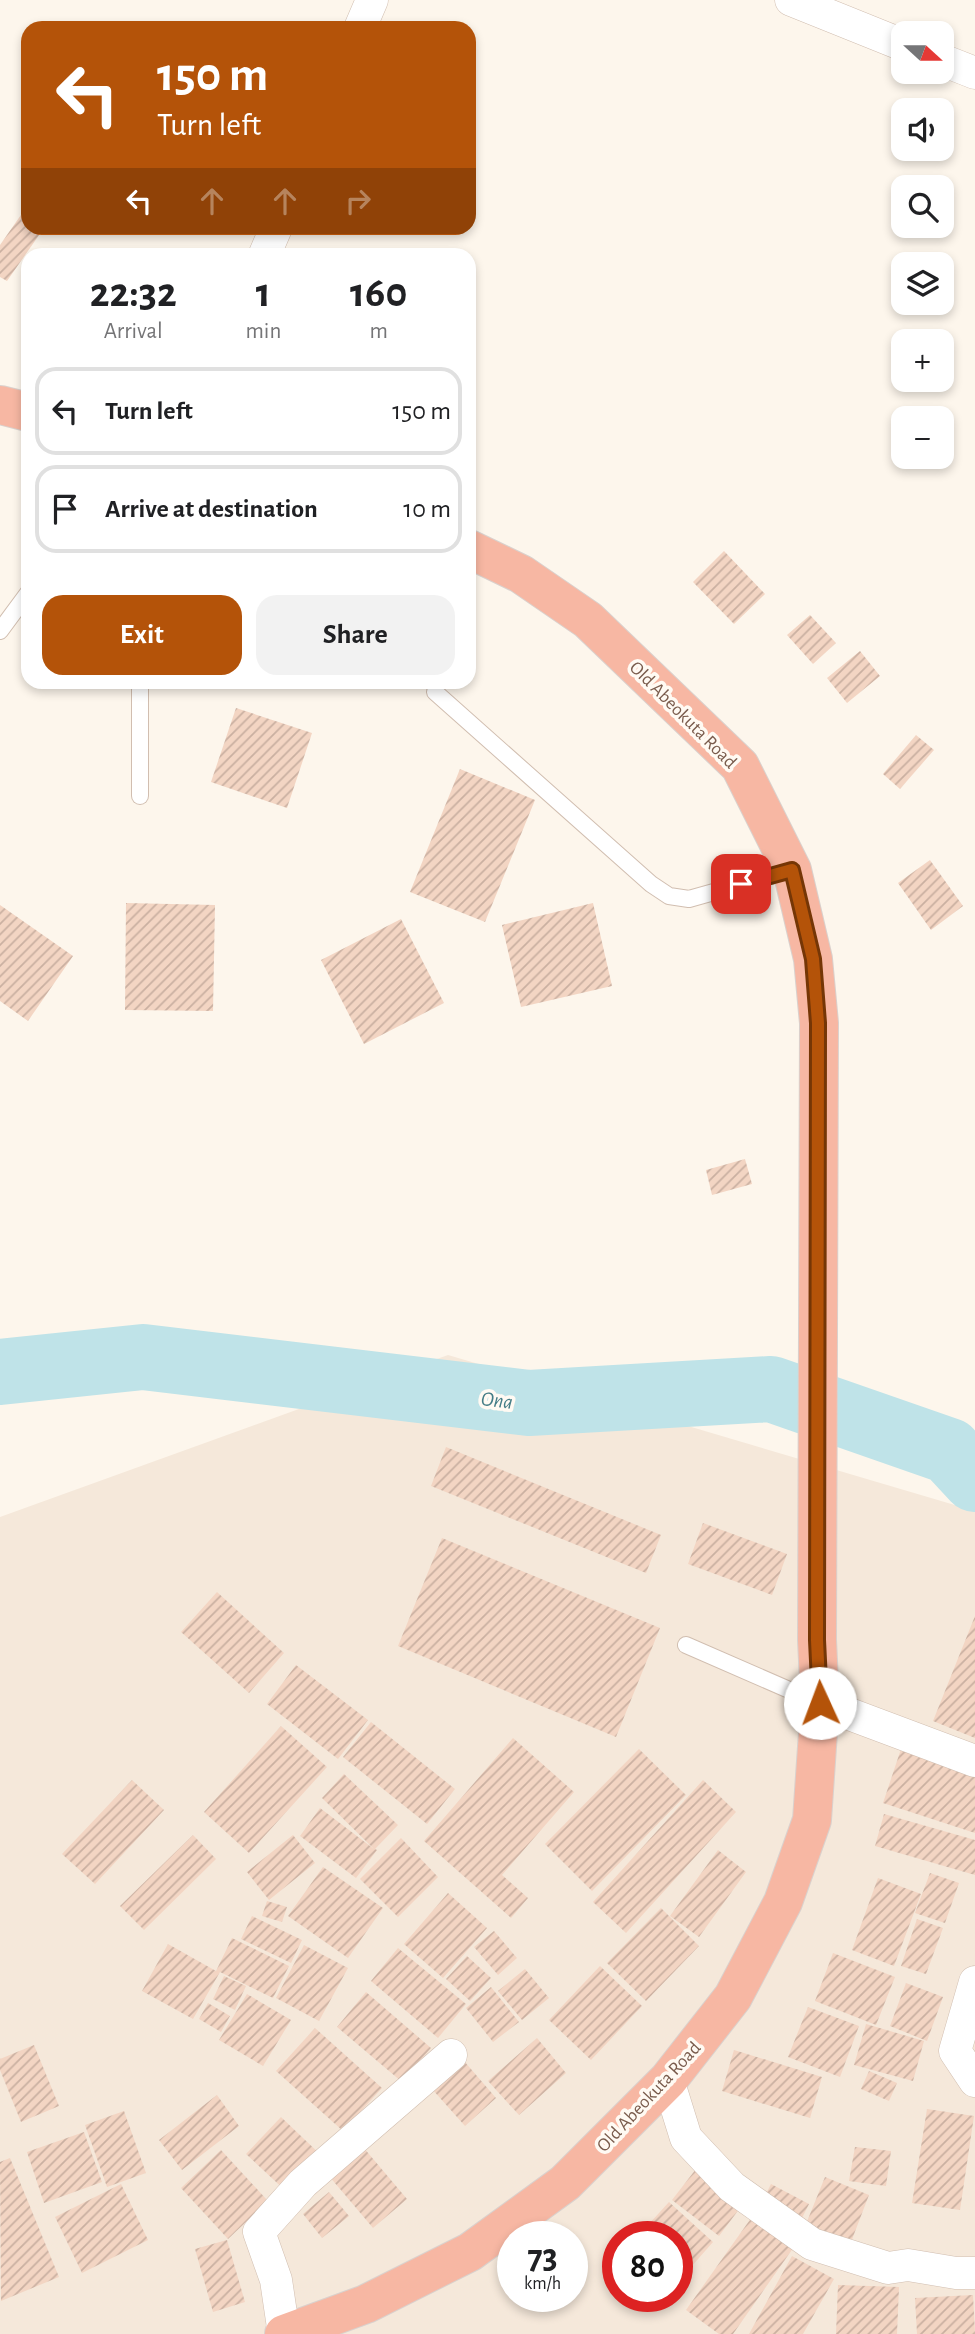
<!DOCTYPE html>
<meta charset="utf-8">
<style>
body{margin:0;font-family:"Alegreya Sans",sans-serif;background:#f2f2f2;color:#202124;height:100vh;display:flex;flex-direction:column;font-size:26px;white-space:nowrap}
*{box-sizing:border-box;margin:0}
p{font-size:23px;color:#757577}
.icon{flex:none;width:38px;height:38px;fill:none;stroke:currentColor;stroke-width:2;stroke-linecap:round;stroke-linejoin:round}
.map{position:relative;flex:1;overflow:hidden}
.drawer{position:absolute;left:21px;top:248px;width:455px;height:441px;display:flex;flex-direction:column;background:#fff;border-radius:21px;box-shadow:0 4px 10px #0003}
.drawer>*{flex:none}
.hud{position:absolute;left:21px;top:21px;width:455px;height:214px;border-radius:21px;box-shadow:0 4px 10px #0003;background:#b45309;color:#fff;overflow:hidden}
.needle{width:46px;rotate:111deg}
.fabs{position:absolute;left:891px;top:21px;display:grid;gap:14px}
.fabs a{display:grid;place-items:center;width:63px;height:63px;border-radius:14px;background:#fff;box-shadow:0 4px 10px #0003;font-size:35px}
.speed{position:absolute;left:497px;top:2221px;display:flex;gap:14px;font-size:35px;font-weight:700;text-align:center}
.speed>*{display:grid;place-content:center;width:91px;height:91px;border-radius:50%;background:#fff;box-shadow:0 4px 10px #0003;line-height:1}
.speed small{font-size:18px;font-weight:400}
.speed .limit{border:10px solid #d22;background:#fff;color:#111}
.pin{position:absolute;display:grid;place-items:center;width:60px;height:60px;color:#fff;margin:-30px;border-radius:14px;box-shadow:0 4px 10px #0006}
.me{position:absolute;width:77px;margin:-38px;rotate:358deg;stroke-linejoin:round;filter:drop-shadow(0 0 5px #0008)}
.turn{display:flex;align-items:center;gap:24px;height:147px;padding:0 21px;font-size:32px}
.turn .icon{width:91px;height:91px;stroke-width:2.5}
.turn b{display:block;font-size:49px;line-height:60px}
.lanes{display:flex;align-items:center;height:66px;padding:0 21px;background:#0003;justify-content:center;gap:35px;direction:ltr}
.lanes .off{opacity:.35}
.eta{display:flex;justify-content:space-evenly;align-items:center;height:119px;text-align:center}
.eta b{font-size:42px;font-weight:700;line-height:49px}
.primary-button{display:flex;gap:14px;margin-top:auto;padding:14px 21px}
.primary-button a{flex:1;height:80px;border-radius:21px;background:#b45309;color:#fff;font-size:28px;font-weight:700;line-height:80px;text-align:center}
.primary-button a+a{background:#f2f2f2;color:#202124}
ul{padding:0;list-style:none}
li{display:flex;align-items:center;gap:21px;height:88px;margin:0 14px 10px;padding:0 7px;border:4px solid #e0e0e0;border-radius:21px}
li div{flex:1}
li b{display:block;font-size:26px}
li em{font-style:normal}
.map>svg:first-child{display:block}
.residential{fill:#f5e8da;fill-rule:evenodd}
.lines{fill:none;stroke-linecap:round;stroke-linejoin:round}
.river{stroke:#bfe3e8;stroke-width:66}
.building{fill:url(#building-hatch)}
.lane-casing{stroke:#d1beb0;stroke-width:18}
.street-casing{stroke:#d1beb0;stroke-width:33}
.highway-casing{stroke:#dad1cd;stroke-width:40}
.lane{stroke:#fff;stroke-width:16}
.street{stroke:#fff;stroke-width:32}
.highway{stroke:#f7b7a3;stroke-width:38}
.route-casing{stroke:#753606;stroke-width:18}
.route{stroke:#b45309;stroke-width:12}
.labels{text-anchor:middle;stroke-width:7;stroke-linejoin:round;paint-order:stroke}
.street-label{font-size:19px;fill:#7a5c4d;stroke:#fffaf3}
.water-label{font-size:21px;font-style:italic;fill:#437c86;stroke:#fffaf3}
</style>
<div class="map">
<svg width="975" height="2334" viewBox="0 0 975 2334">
<defs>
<pattern id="building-hatch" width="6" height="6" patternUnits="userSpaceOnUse" patternTransform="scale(1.75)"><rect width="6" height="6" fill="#f3d5c3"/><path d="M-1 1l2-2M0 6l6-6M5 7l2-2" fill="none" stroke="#cab0a1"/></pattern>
</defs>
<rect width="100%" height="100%" fill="#fdf6ec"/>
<!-- residential -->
<path class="residential" d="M448,1355L975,1511V2334H0V1517ZM513,2236H572V2296H513ZM618,2236H677V2296H618Z"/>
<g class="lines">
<!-- river -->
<path class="river" d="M0,1372L143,1357L529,1403L771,1389L949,1451L975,1479"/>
</g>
<!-- building -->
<g class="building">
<path d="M23,212L28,215V228H44L7,281L0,277V245Z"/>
<path d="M724,551L765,594L734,624L693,582Z"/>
<path d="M810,615L836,643L813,664L787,635Z"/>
<path d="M860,651L880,676L847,703L827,678Z"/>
<path d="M236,708L312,733L287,808L211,782Z"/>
<path d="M916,735L934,750L900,789L883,774Z"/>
<path d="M460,769L535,800L485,922L410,892Z"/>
<path d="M930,860L963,906L931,930L898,883Z"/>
<path d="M126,903L215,905L213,1011L125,1010Z"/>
<path d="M593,903L612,986L521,1007L502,925Z"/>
<path d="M0,905L73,956L28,1021L0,1001Z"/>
<path d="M401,919L444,1003L364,1044L321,960Z"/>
<path d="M745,1159L752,1184L712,1195L706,1170Z"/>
<path d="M446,1447L661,1535L646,1573L431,1486Z"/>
<path d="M703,1523L787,1554L772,1595L688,1564Z"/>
<path d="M442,1538L660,1628L616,1737L398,1646Z"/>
<path d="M217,1592L284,1653L249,1693L181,1632Z"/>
<path d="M975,1616V1738L933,1721Z"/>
<path d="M296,1665L368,1720L338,1759L267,1704Z"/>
<path d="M371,1722L455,1789L427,1824L343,1757Z"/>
<path d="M281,1726L327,1767L249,1853L204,1812Z"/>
<path d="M513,1738L574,1792L502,1875L528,1898L511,1918L424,1841Z"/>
<path d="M639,1749L686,1795L592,1891L545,1844Z"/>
<path d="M901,1749L975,1774V1833L883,1803Z"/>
<path d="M344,1774L398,1825L375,1849L377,1850L356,1878L300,1836L320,1808L374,1849L322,1798Z"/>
<path d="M132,1780L164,1810L95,1884L62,1854Z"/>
<path d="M703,1780L736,1812L626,1933L593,1902Z"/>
<path d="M884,1814L975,1840V1875L875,1846Z"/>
<path d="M193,1835L216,1859L144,1930L120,1906Z"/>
<path d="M293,1835L315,1863L269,1900L247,1872Z"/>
<path d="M401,1838L438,1877L398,1917L360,1879Z"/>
<path d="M718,1850L746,1872L699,1937L670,1916Z"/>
<path d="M323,1867L383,1908L348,1958L288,1916Z"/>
<path d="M930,1873L959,1883L945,1923L915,1913Z"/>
<path d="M878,1878L921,1894L894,1966L852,1950Z"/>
<path d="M448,1893L487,1928L443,1978L404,1944Z"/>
<path d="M267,1901L287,1907L282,1922L262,1916Z"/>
<path d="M661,1908L699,1946L646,2001L607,1963Z"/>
<path d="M252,1916L302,1940L291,1963L241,1939Z"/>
<path d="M917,1919L943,1928L926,1974L901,1966Z"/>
<path d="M494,1931L517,1958L498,1975L474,1947Z"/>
<path d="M232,1938L289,1966L273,1998L220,1972L193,2019L142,1991L168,1944L216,1971Z"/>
<path d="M304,1945L348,1968L319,2021L276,1998Z"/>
<path d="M398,1948L466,2004L438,2038L371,1981Z"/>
<path d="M833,1953L895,1977L876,2025L815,2001Z"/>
<path d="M467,1956L491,1978L470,2001L446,1979Z"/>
<path d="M600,1966L642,2006L591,2060L549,2020Z"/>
<path d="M525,1969L549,1998L522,2020L498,1991Z"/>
<path d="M224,1976L246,1986L235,2010L213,1999Z"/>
<path d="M906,1983L943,1997L927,2041L890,2026Z"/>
<path d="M491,1987L519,2022L493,2042L466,2008Z"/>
<path d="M366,1992L431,2048L402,2082L337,2027Z"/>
<path d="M247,1994L291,2020L263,2066L219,2040Z"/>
<path d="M208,2003L230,2016L221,2032L199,2019Z"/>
<path d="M808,2007L859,2026L840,2077L788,2057Z"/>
<path d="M866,2024L924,2041L913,2081L854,2065Z"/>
<path d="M315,2028L382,2088L343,2131L276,2071Z"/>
<path d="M537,2038L566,2073L519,2115L488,2081Z"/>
<path d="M34,2045L59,2106L21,2122L0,2070V2059Z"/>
<path d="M734,2050L822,2077L810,2118L722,2091Z"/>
<path d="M464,2061L496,2098L465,2126L432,2089Z"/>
<path d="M869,2071L897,2083L889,2101L861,2089Z"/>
<path d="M217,2095L239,2126L182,2170L159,2140Z"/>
<path d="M927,2109L974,2116L960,2210L912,2203Z"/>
<path d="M124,2111L146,2173L107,2187L85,2125Z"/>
<path d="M281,2117L324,2158L289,2194L246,2154Z"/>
<path d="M84,2132L102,2182L44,2203L27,2152Z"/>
<path d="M363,2147L407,2199L373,2228L329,2176Z"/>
<path d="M855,2147L891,2151L886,2186L849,2181Z"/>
<path d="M221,2150L268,2201L228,2239L181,2188Z"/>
<path d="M10,2158L59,2277L1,2301L0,2162Z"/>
<path d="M696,2169L743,2204L719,2236L672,2200Z"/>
<path d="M825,2177L869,2195L851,2242L806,2224Z"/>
<path d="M121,2184L148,2240L82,2273L55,2217Z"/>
<path d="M771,2184L809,2204L799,2224L761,2204Z"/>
<path d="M329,2192L349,2216L322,2238L303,2214Z"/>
<path d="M669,2202L713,2242L677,2283V2236H638Z"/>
<path d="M754,2214L796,2244L733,2334H719L686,2310Z"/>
<path d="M227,2240L245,2302L213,2312L195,2249Z"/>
<path d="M792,2256L834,2279L803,2334H749Z"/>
<path d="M838,2285L899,2287L897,2334H836Z"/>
<path d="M973,2295L975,2334H917L915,2298Z"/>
</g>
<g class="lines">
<defs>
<g id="lane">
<path d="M0,631L28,593"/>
<path d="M140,682V796"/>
<path d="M435,692L651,884L669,896L689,899L792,870"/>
<path d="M686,1645L819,1703"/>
</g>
<g id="street">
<path d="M791,0L903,45"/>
<path d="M360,28L372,0"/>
<path d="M942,60L975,73"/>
<path d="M264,256L276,228"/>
<path d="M820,1703L975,1761"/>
<path d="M975,1982L955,2051L975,2081"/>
<path d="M668,2080L686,2138L732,2187L812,2244L888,2268L908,2265L956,2273H975"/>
<path d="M284,2334L276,2280L259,2232L303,2183L451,2055"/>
</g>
<g id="highway">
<path d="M0,405L28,412"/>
<path d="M284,2334L366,2304L470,2252L565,2183L668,2080L733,1997L783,1902L812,1820L820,1703L817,1640L819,1023L813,959L792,870L740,766L588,620L521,574L469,549"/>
</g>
</defs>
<!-- lane casing -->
<use href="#lane" class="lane-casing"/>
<!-- street casing -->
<use href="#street" class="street-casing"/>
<!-- highway casing -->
<use href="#highway" class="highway-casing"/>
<!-- lane -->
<use href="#lane" class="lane"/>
<!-- street -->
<use href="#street" class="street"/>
<!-- highway -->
<use href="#highway" class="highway"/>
</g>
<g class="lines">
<defs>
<path id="route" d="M741,884L792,870L813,959L818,1023L817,1640L820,1703"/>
</defs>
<!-- route casing -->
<use href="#route" class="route-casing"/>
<!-- route -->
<use href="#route" class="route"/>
</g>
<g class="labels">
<!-- street labels -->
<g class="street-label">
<text transform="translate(684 714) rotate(45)" y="7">Old Abeokuta Road</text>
<text transform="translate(648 2096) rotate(-47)" y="7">Old Abeokuta Road</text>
</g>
<!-- water labels -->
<g class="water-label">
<text transform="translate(497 1400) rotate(7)" y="7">Ona</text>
</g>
</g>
</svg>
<div class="fabs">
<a><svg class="needle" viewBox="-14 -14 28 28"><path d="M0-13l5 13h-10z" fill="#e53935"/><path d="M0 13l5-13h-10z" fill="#757577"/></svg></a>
<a><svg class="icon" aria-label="sound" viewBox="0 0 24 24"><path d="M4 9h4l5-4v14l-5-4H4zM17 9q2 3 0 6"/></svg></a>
<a><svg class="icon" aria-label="search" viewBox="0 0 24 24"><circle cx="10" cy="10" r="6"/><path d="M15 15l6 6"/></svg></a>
<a><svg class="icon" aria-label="layers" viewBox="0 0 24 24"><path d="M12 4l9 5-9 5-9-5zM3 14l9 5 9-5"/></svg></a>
<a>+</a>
<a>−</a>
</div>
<div class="speed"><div>73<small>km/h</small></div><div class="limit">80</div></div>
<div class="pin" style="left:741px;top:884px;background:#d93025"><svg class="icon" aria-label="arrive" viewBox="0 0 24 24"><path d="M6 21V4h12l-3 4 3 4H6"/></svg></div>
<svg class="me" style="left:820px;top:1703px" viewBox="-20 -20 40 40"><circle r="19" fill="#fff"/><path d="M0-13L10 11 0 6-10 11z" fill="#b45309"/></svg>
<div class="hud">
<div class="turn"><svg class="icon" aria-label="left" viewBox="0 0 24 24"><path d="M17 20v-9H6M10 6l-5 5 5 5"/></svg><div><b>150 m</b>Turn left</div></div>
<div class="lanes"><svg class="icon" aria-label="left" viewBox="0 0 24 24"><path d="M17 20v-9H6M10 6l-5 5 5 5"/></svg><svg class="icon off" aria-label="ahead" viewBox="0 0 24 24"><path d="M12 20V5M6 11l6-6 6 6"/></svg><svg class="icon off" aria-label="ahead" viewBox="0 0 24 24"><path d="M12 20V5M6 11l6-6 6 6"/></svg><svg class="icon off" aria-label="right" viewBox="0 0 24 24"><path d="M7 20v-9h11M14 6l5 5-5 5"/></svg></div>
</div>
<section class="drawer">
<div class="eta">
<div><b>22:32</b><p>Arrival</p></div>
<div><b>1</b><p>min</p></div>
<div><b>160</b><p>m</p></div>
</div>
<ul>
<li><svg class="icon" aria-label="left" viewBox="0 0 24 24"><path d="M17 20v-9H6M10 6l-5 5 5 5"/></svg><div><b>Turn left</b></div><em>150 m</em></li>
<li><svg class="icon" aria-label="arrive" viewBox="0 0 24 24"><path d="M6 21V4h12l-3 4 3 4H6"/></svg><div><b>Arrive at destination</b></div><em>10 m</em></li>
</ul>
<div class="primary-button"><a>Exit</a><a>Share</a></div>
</section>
</div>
